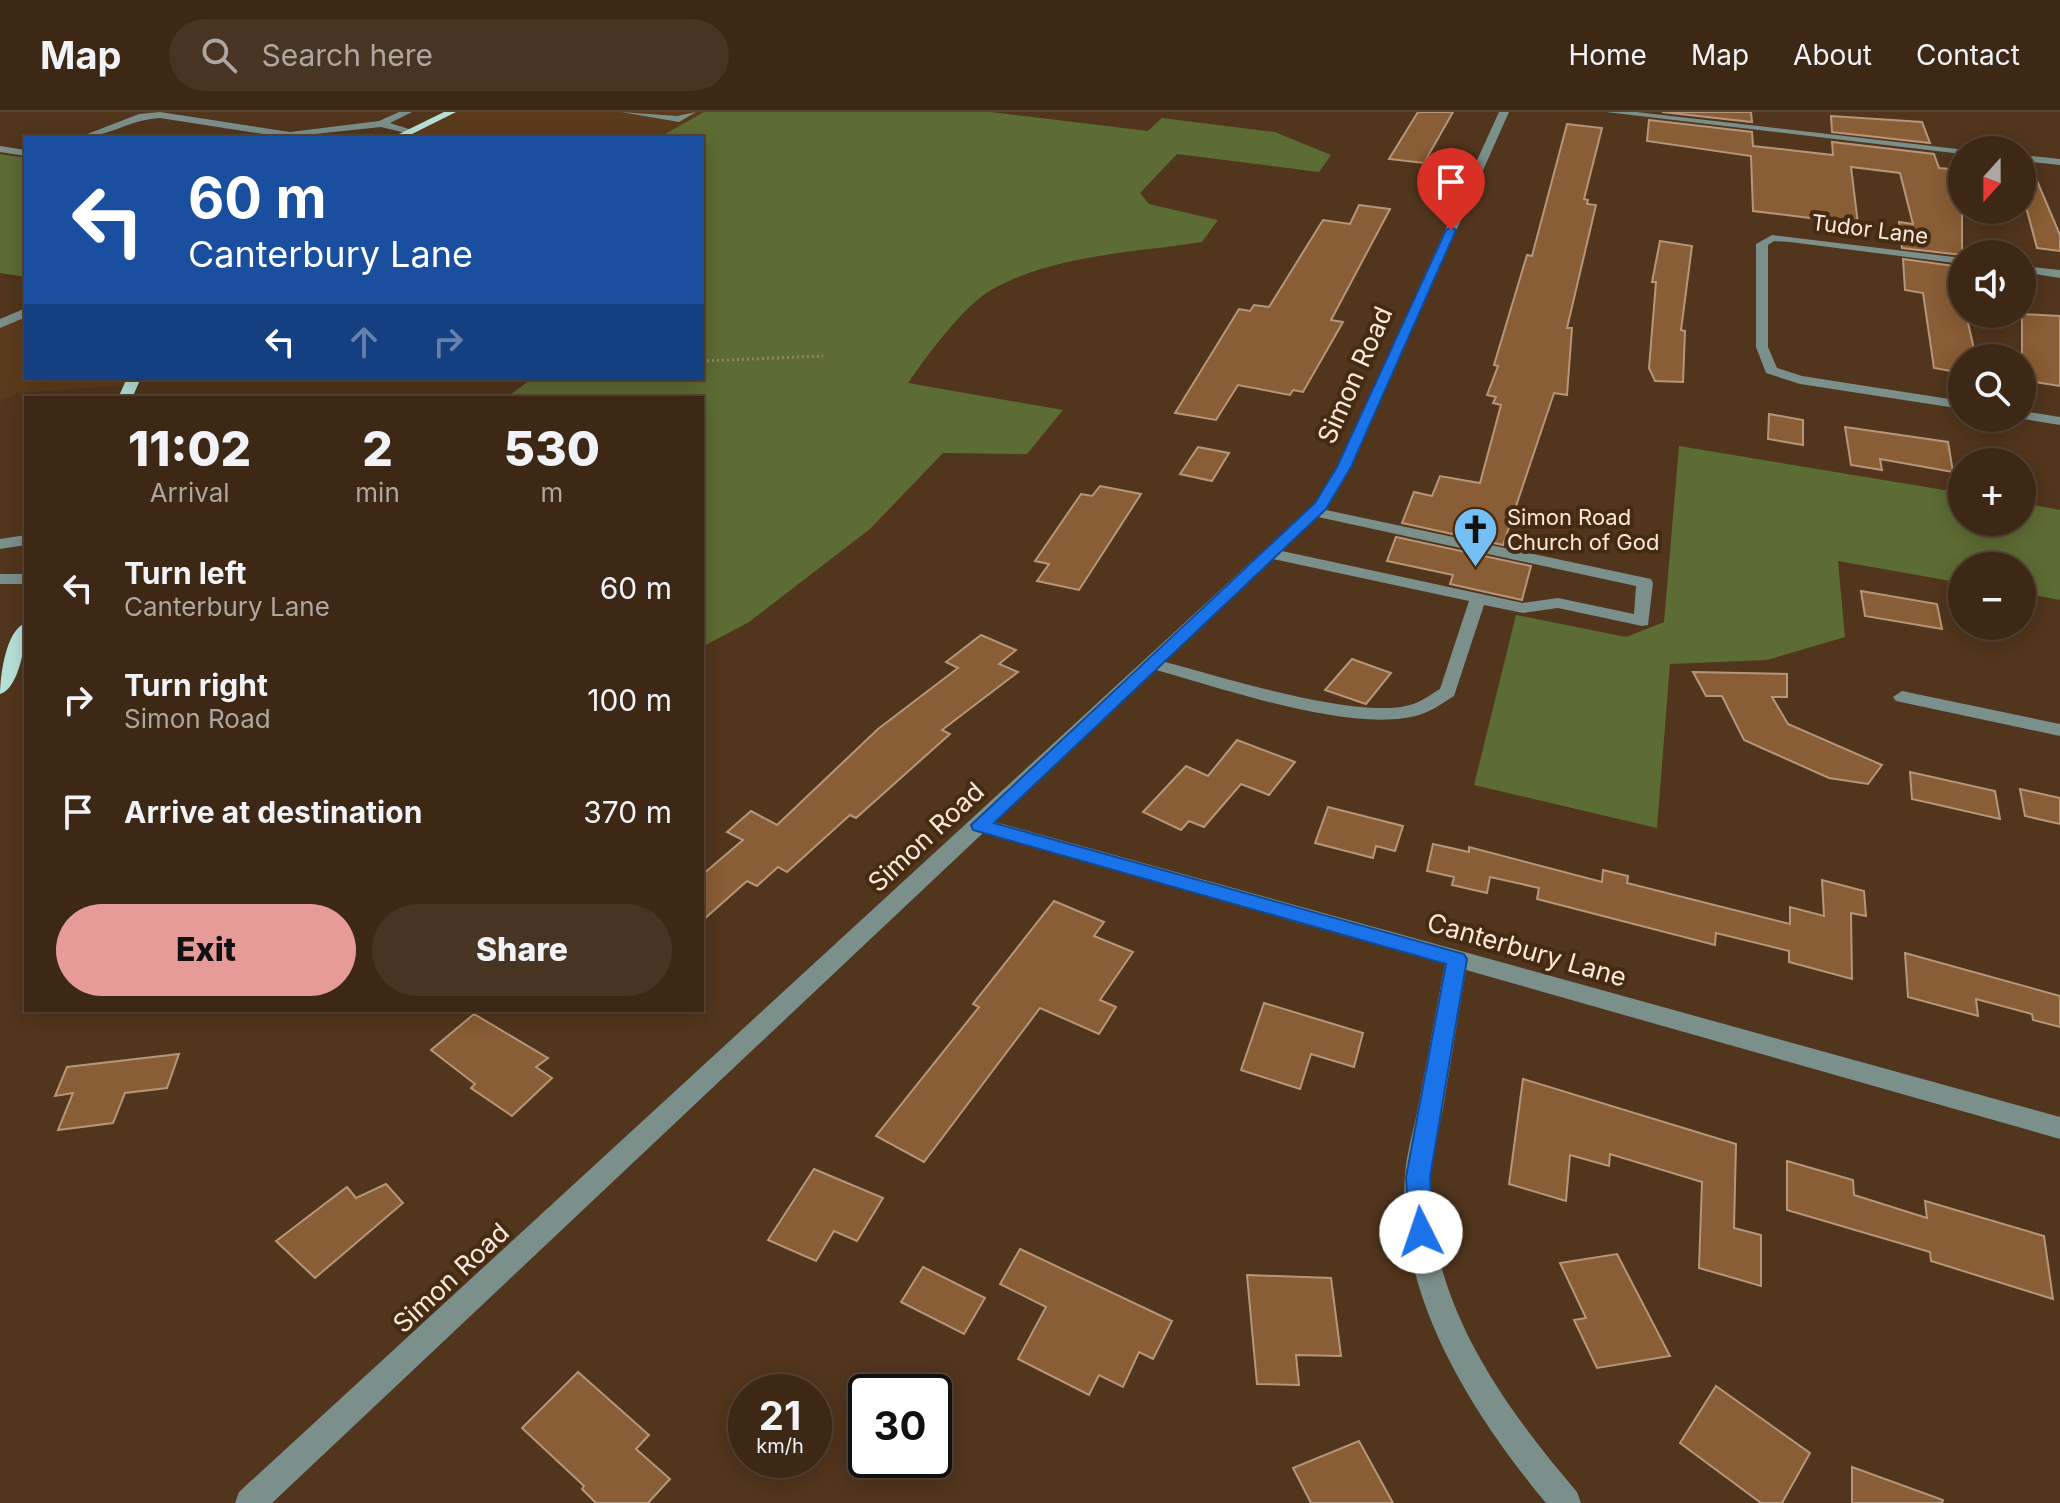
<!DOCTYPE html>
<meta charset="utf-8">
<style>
body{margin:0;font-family:Inter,sans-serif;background:#483423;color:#f1f3f6;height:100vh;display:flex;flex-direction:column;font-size:30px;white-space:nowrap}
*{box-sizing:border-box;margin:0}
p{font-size:26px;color:#ada6a1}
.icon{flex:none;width:44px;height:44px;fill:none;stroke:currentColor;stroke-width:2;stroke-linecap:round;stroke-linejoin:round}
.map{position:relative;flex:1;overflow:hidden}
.panel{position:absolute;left:24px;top:284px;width:680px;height:616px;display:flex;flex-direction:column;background:#3d2816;border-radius:0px;box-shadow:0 4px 20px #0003,0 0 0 2px #564435}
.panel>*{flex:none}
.banner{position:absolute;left:24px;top:24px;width:680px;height:244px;border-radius:0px;box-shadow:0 4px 20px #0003,0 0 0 2px #564435;background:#1a4fa0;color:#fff;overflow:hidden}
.needle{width:52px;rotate:201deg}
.buttons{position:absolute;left:1948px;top:24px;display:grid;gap:16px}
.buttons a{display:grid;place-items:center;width:88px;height:88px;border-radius:50%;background:#3d2816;box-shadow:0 4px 20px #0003,0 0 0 2px #564435;font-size:40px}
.speed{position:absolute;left:728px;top:1262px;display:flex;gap:16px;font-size:40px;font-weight:700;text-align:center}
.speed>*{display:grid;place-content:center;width:104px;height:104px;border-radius:50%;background:#3d2816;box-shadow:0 4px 20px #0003,0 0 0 2px #564435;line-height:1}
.speed small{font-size:20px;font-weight:400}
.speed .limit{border:4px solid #111;border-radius:12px;background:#fff;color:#111}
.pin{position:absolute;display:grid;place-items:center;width:68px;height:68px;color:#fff;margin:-82px -34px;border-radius:50% 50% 50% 0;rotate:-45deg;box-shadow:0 0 8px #0007}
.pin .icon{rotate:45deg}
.me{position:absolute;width:88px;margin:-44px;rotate:356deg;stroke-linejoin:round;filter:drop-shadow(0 0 6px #0008)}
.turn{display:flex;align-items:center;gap:28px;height:168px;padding:0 32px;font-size:36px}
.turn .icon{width:104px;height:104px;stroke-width:2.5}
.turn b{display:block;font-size:56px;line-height:68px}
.lanes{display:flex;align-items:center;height:76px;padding:0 32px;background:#0003;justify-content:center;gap:40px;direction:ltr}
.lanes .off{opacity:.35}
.eta{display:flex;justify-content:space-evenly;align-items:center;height:136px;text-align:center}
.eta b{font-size:48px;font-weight:800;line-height:56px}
.primary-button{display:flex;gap:16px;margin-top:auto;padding:16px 32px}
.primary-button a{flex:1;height:92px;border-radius:48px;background:#e69b98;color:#111;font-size:32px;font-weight:800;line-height:92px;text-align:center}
.primary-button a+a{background:#483423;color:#f1f3f6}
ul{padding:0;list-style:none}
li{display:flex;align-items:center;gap:24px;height:112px;padding:0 32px}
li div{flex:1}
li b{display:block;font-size:30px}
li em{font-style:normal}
header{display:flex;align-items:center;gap:48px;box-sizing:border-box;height:112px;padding:0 40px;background:#3d2816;border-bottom:2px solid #564435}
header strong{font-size:38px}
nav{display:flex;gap:44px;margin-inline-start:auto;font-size:28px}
.search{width:560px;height:72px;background:#483423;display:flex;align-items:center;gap:20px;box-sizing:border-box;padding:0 28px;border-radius:44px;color:#ada6a1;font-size:30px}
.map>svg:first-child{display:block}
.built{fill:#5c3b1d}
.forest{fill:#5d6b34}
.building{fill:#895d35;stroke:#b6967b;stroke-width:2}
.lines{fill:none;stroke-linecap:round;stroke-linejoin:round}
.path{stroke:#99826e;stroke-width:3;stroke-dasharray:2 3;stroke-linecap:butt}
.minor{fill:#7b8f8b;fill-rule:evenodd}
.major{fill:#b7e1d8;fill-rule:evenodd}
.route{fill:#1a73e8;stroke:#114b97;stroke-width:2}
.labels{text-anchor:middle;stroke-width:8;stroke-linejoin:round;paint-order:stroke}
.far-street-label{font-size:22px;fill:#fbe9db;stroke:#462b13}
.far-poi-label{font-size:22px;fill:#fbe9db;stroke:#462b13;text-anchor:start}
.street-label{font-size:26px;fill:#fbe9db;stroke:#462b13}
</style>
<header>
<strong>Map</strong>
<div class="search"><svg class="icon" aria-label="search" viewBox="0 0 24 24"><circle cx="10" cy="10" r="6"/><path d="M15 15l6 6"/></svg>Search here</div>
<nav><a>Home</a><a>Map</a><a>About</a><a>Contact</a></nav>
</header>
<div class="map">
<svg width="2060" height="1391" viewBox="0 0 2060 1391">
<rect width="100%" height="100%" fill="#51351d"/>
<!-- built -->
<g class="built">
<path d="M451,0H704L658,26H396Z"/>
<path d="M26,200V266H134L131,273L16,281L0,289V212Z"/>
</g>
<!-- forest -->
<g class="forest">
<path d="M704,0H991L1148,19L1162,6L1275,20L1331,43L1319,60L1177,42L1140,81L1149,92L1218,108L1202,130C1132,141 1046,143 985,182C959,200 926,245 908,271L1063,298L1027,342L943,341L870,417L749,510L702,535V286H506L533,266H702V26H658Z"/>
<path d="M0,42L26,46V165L0,161Z"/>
<path d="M1679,334L1962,381V410H2022V391L2060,398V488L2022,481V454H1962V471L1838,449L1845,525L1767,548L1670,552L1657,716L1474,673L1516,503L1626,525L1664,510Z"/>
</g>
<!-- building -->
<g class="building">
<path d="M1418,0H1453L1424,51L1389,47Z"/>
<path d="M1662,0H1751L1752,10Z"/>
<path d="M1831,4L1922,10L1930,31L1832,20Z"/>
<path d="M1649,8L1752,20L1753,34L1833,43L1832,30L1934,42L1939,56L1962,58V143L1902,136L1899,110L1913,112L1900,61L1851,55L1858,112L1753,99L1751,44L1647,29Z"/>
<path d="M1567,12L1602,16L1584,87L1588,88L1587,92L1596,93L1567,216H1572L1567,283L1554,281L1503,433L1402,411L1414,380L1432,384L1440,364L1480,371L1501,293L1493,291L1496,285L1487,283L1498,254L1494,253L1527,143L1532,144Z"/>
<path d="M2032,57L2060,123V139L2037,136L2022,80V60Z"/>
<path d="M1359,93L1390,97L1331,208L1343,210L1303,280L1293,278L1290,283L1238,273L1216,308L1175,301L1239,197L1250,199L1254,193L1269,195L1323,108L1350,112Z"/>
<path d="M1660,129L1692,134L1681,218L1685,219L1683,270L1655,269L1649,256L1656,170H1652Z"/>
<path d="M1903,147L1962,155V202H1966L1976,246H1962V261L1934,256L1923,181L1905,178Z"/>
<path d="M2022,202L2060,204V274L2022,268Z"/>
<path d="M1769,302L1803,308V333L1768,327Z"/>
<path d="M1845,315L1948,330L1953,360L1880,347L1882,358L1851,353Z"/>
<path d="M1198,335L1229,341L1212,369L1180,362Z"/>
<path d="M1100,374L1141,382L1079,478L1037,469L1049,452L1035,449L1081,382L1092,384Z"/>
<path d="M1396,425L1531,454L1522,488L1450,472L1453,463L1387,449Z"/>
<path d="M1861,479L1937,492L1942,517L1865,504Z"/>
<path d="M981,523L1016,538L999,552L1018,560L942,618L950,622L856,706L850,703L787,760L778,755L757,774L747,769L702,809V763L743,728L727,720L751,699L777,713L878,617L958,556L946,550Z"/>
<path d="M1352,547L1391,561L1366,592L1325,578Z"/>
<path d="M1693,560L1787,562V585H1772L1788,612L1882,653L1868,672L1829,666L1744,628L1722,584H1706Z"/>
<path d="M1237,628L1295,650L1269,683L1241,672L1204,715L1189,709L1181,718L1143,700L1186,654L1208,664Z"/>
<path d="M1910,660L1995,679L2000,707L1912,687Z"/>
<path d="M2020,677L2060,686V712L2025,704Z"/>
<path d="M1328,695L1403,714L1395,739L1376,734L1373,746L1315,731Z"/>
<path d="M1433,732L1469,740V735L1602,770L1603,758L1628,764L1627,771L1790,812V795L1824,804L1822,768L1864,779L1866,804L1851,801L1852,867L1789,850V839L1716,821L1715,833L1537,787L1539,776L1490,765L1487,781L1452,773L1454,765L1427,759Z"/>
<path d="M1054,789L1104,810L1094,824L1133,840L1100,888L1116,895L1099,922L1040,896L924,1050L876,1024L979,895L973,892Z"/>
<path d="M1905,841L2060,884V915L2033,908L2032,902L1976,887L1978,904L1908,885Z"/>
<path d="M1264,891L1363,921L1354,955L1311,942L1300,977L1241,958Z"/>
<path d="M474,902L548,946L536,955L552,966L512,1004L471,976L475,972L431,938Z"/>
<path d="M179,942L167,976L125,981L113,1011L58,1018L73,981L55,984L67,955Z"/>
<path d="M1523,967L1736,1032L1734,1116L1761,1123V1174L1699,1156L1702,1070L1610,1042L1609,1054L1570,1043L1566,1089L1509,1072Z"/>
<path d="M1787,1049L1853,1068L1854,1083L1927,1106L1925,1089L2044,1124L2053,1187L1931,1149L1930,1140L1787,1098Z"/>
<path d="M814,1057L883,1086L857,1129L834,1119L816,1149L768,1128Z"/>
<path d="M386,1072L403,1091L315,1166L276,1129L347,1075L356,1086Z"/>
<path d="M1020,1137L1172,1209L1153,1247L1139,1240L1123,1275L1099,1263L1089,1283L1018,1247L1046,1195L1000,1172Z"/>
<path d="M1617,1142L1670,1244L1597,1256L1574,1208L1586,1206L1560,1151Z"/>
<path d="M923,1155L985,1186L964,1222L901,1190Z"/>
<path d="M1247,1163L1331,1166L1341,1244L1296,1243L1299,1273L1257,1272Z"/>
<path d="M578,1260L649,1323L636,1337L670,1367L648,1391H596L582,1377L584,1374L522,1316Z"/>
<path d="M1716,1274L1810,1341L1782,1391H1761L1680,1331Z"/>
<path d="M1359,1329L1393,1391H1311L1293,1356Z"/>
<path d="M1852,1355L1943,1388L1942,1391H1852Z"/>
</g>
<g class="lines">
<!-- path -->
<path class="path" d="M702,249L823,244"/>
<!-- minor -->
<g class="minor">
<path d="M160,0L290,20L379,9L399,0H412L390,11L415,19L410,22L381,15L305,23L313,26H289L160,6C131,7 106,26 77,26L139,2Z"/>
<path d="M621,0L677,4L696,0L679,10Z"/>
<path d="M1499,0H1509L1351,355L1326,398L1651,467L1653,471L1648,513L1642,514L1558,496L1523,501L1484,493L1454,584C1444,590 1434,598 1422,602C1358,624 1222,576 1156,558L995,710L2060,1005V1027L1466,858C1458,904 1451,950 1443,996C1439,1018 1432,1040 1431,1062C1424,1184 1502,1292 1577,1380L1581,1391H1546C1472,1302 1396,1183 1405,1062C1407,1038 1415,1014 1419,990C1428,944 1436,898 1445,852L983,721L272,1391H235L239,1380L1315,391L1337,355ZM1318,405L1636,474L1634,502L1558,486L1523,491L1282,439ZM1273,447L1469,489L1440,577C1431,582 1423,589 1413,592C1363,610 1219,564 1165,550Z"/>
<path d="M1606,0H1636L1966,38H1962V42Z"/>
<path d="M0,34L26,38V44L0,40Z"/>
<path d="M2022,43L2060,47V53L2022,49Z"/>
<path d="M1772,123L1962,146V152L1790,130L1774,129L1768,133V235L1777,256L1802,264L1962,289V297L1800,272L1766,261L1756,235V132Z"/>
<path d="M2022,154L2060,158V166L2022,160Z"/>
<path d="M26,196V205L0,216V207Z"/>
<path d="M2022,299L2060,305V313L2017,306H2022Z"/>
<path d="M26,423V433L0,437V427Z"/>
<rect x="0" y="462" width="26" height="10"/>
<path d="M1902,579L2060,612V624L1896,589L1893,585Z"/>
</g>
<!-- major -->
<g class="major">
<path d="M444,0H456L404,26H391Z"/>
<path d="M127,266H141L132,286H118Z"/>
<path d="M26,511C26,528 20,576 0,582C0,564 6,517 26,511Z"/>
</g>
</g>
<!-- route -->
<path class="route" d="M1451,115L1456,118L1351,355L1326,397L994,711L1464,842L1467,847L1430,1065L1433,1120L1430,1128L1421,1131L1413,1128L1409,1120L1406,1065L1446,852L973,718L971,713L1315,391L1337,355L1446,118Z"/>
<!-- icons -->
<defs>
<symbol id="church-pin" viewBox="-11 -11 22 30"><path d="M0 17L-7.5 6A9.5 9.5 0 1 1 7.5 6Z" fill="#74c0f6" stroke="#462b13"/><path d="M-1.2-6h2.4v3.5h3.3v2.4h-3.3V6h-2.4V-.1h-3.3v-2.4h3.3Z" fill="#111"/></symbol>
</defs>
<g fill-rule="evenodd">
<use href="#church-pin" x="1450" y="392" width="51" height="69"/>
</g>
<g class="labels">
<!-- far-street labels -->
<g class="far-street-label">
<text transform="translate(1870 117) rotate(7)" y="8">Tudor Lane</text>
</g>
<!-- far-poi labels -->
<g class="far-poi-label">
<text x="1507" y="413">Simon Road<tspan x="1507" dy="25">Church of God</tspan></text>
</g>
<!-- street labels -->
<g class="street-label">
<text transform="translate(1355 263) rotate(-66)" y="9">Simon Road</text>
<text transform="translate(926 725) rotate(-43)" y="9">Simon Road</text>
<text transform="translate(1527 838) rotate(16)" y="9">Canterbury Lane</text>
<text transform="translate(451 1166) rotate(-43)" y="9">Simon Road</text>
</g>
</g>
</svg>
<div class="buttons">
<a><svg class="needle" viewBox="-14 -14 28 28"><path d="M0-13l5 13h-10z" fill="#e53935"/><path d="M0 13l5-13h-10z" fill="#ada6a1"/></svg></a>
<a><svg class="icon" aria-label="sound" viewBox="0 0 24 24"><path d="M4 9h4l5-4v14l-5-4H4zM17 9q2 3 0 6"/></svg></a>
<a><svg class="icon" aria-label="search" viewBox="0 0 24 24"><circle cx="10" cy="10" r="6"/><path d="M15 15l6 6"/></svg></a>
<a>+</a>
<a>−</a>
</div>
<div class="speed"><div>21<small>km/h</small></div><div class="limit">30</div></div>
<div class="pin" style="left:1451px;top:118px;background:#d93025"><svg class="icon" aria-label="arrive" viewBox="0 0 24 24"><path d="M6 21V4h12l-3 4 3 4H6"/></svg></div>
<svg class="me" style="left:1421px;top:1120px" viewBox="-20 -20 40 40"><circle r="19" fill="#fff"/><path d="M0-13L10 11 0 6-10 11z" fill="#1a73e8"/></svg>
<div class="banner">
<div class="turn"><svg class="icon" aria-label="left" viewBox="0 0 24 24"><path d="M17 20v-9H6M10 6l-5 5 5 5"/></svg><div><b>60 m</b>Canterbury Lane</div></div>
<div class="lanes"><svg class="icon" aria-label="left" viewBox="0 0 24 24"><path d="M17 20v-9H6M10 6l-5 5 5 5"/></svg><svg class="icon off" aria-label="ahead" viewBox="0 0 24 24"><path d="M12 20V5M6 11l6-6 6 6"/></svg><svg class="icon off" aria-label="right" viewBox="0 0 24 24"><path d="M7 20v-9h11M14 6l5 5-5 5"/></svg></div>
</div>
<section class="panel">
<div class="eta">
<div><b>11:02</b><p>Arrival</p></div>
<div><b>2</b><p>min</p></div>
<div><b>530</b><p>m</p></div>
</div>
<ul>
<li><svg class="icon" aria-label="left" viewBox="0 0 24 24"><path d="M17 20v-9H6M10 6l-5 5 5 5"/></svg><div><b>Turn left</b><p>Canterbury Lane</p></div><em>60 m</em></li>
<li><svg class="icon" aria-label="right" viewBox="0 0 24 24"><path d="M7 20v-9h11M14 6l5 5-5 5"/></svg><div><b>Turn right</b><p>Simon Road</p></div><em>100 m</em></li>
<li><svg class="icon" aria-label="arrive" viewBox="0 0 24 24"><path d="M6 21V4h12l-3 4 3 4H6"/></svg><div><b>Arrive at destination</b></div><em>370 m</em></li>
</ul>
<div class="primary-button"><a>Exit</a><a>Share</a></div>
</section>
</div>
